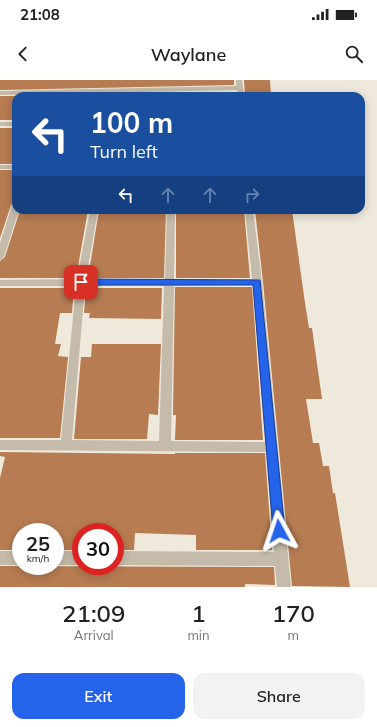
<!DOCTYPE html>
<style>
body{margin:0;font-family:Mulish,sans-serif;background:#f2f2f2;color:#202124;height:100vh;display:flex;flex-direction:column;font-size:15px;white-space:nowrap}
*{box-sizing:border-box;margin:0}
p{font-size:13px;color:#757577}
.icon{flex:none;width:22px;height:22px;fill:none;stroke:currentColor;stroke-width:2;stroke-linecap:round;stroke-linejoin:round}
.map{position:relative;height:507px;overflow:hidden}
.details{display:flex;flex-direction:column;background:#fff;flex:1}
.details>*{flex:none}
.top-card{position:absolute;left:12px;top:12px;width:353px;height:122px;border-radius:12px;box-shadow:0 2px 10px #0003;background:#1a4fa0;color:#fff;overflow:hidden}
.speed{position:absolute;left:12px;top:443px;display:flex;gap:8px;font-size:20px;font-weight:700;text-align:center}
.speed>*{display:grid;place-content:center;width:52px;height:52px;border-radius:50%;background:#fff;box-shadow:0 2px 10px #0003;line-height:1}
.speed small{font-size:10px;font-weight:400}
.speed .limit{border:6px solid #d22;background:#fff;color:#111}
.pin{position:absolute;display:grid;place-items:center;width:34px;height:34px;color:#fff;margin:-17px;border-radius:8px;box-shadow:0 2px 6px #0006}
.me{position:absolute;width:44px;margin:-22px;rotate:355deg;stroke-linejoin:round;filter:drop-shadow(0 0 3px #0008)}
.turn{display:flex;align-items:center;gap:14px;height:84px;padding:0 12px;font-size:18px}
.turn .icon{width:52px;height:52px;stroke-width:2.5}
.turn b{display:block;font-size:28px;line-height:34px}
.lanes{display:flex;align-items:center;height:38px;padding:0 12px;background:#0003;justify-content:center;gap:20px;direction:ltr}
.lanes .off{opacity:.35}
.eta{display:flex;justify-content:space-evenly;align-items:center;height:68px;text-align:center}
.eta b{font-size:24px;font-weight:600;line-height:28px}
.primary-button{display:flex;gap:8px;margin-top:auto;padding:8px 12px}
.primary-button a{flex:1;height:46px;border-radius:12px;background:#2563eb;color:#fff;font-size:16px;font-weight:600;line-height:46px;text-align:center}
.primary-button a+a{background:#f2f2f2;color:#202124}
.status{display:flex;justify-content:space-between;align-items:center;height:28px;padding:0 20px;background:#fff;direction:ltr}
.status svg{height:11px;fill:currentColor}
header{display:flex;justify-content:space-between;align-items:center;height:52px;padding:0 12px;background:#fff;font-size:18px;font-weight:600}
.map>svg:first-child{display:block}
.building{fill:#b77c52}
.lines{fill:none;stroke-linecap:round;stroke-linejoin:round}
.minor{fill:#c5bbaa;fill-rule:evenodd}
.route{fill:#2563eb;stroke:#184099}
</style>
<div class="status"><b>21:08</b><svg viewBox="0 0 49 12"><path d="M0 12V9h3v3zM5 12V6h3v6zM10 12V3h3v9zM15 12V0h3v12zM26 1h20v11H26zM47 4h2v5h-2z"/></svg></div>
<header><svg class="icon" aria-label="back" viewBox="0 0 24 24"><path d="M15 5l-7 7 7 7"/></svg>Waylane<svg class="icon" aria-label="search" viewBox="0 0 24 24"><circle cx="10" cy="10" r="6"/><path d="M15 15l6 6"/></svg></header>
<div class="map">
<svg width="377" height="507" viewBox="0 0 377 507">
<rect width="100%" height="100%" fill="#efe9dc"/>
<!-- building -->
<g class="building">
<path d="M0,0H234V5L0,10Z"/>
<path d="M244,0H270L271,16H245Z"/>
<path d="M236,12V16H24Z"/>
<rect x="0" y="16" width="16" height="24"/>
<rect x="0" y="48" width="16" height="36"/>
<path d="M0,90H16V121L11,125L0,158Z"/>
<path d="M20,130H88L76,198H0V181L5,177Z"/>
<path d="M99,130H166L164,198H88Z"/>
<path d="M176,130H244L250,198H176Z"/>
<path d="M255,130H292L305,223L309,248H312L322,319H306L313,363H319L323,386H329L333,413H335L350,507L292,506L263,202Z"/>
<path d="M175,207H252L263,360H175L176,335H173Z"/>
<path d="M0,208H74L72,233H60L55,264H61L58,276L68,277L60,358H0Z"/>
<path d="M86,208H162L161,239L89,238L90,233H84Z"/>
<path d="M92,264H161L158,335L149,334L147,359H74L81,277H91Z"/>
<path d="M0,372L175,374V373H265L272,470H196V455L135,453L134,470H115V452H81V470H55V452H21V470H0V398L5,377L0,376Z"/>
<path d="M0,486L274,487L275,505L245,504V507H0Z"/>
</g>
<g class="lines">
<!-- minor -->
<g class="minor">
<path d="M236,0H242L244,16H238L237,10L0,15V11L236,6Z"/>
<rect x="0" y="42" width="16" height="4"/>
<rect x="0" y="85" width="16" height="4"/>
<path d="M16,122V130H19L4,177L0,180V163L12,125Z"/>
<path d="M90,130H98L86,199H165L167,130H175L174,199H252L245,130H253L262,202L291,507H277L275,486L115,485V471L274,472L266,372L0,370V360H61L76,206H0V200L77,199ZM253,205L265,362L171,361L174,206ZM85,206H164L159,361L72,360Z"/>
<rect x="0" y="471" width="21" height="14"/>
<rect x="55" y="471" width="26" height="14"/>
</g>
</g>
<!-- route -->
<path class="route" d="M81,199L260,200L285,451L283,455L279,457L275,455L273,451L253,205H81L77,202Z"/>
</svg>
<div class="speed"><div>25<small>km/h</small></div><div class="limit">30</div></div>
<div class="pin" style="left:81px;top:202px;background:#d93025"><svg class="icon" aria-label="arrive" viewBox="0 0 24 24"><path d="M6 21V4h12l-3 4 3 4H6"/></svg></div>
<svg class="me" style="left:279px;top:451px" viewBox="-20 -20 40 40"><path d="M0-17L14 15 0 8-14 15z" fill="#2563eb" stroke="#fff" stroke-width="4"/></svg>
<div class="top-card">
<div class="turn"><svg class="icon" aria-label="left" viewBox="0 0 24 24"><path d="M17 20v-9H6M10 6l-5 5 5 5"/></svg><div><b>100 m</b>Turn left</div></div>
<div class="lanes"><svg class="icon" aria-label="left" viewBox="0 0 24 24"><path d="M17 20v-9H6M10 6l-5 5 5 5"/></svg><svg class="icon off" aria-label="ahead" viewBox="0 0 24 24"><path d="M12 20V5M6 11l6-6 6 6"/></svg><svg class="icon off" aria-label="ahead" viewBox="0 0 24 24"><path d="M12 20V5M6 11l6-6 6 6"/></svg><svg class="icon off" aria-label="right" viewBox="0 0 24 24"><path d="M7 20v-9h11M14 6l5 5-5 5"/></svg></div>
</div>
</div>
<section class="details">
<div class="eta">
<div><b>21:09</b><p>Arrival</p></div>
<div><b>1</b><p>min</p></div>
<div><b>170</b><p>m</p></div>
</div>
<div class="primary-button"><a>Exit</a><a>Share</a></div>
</section>
